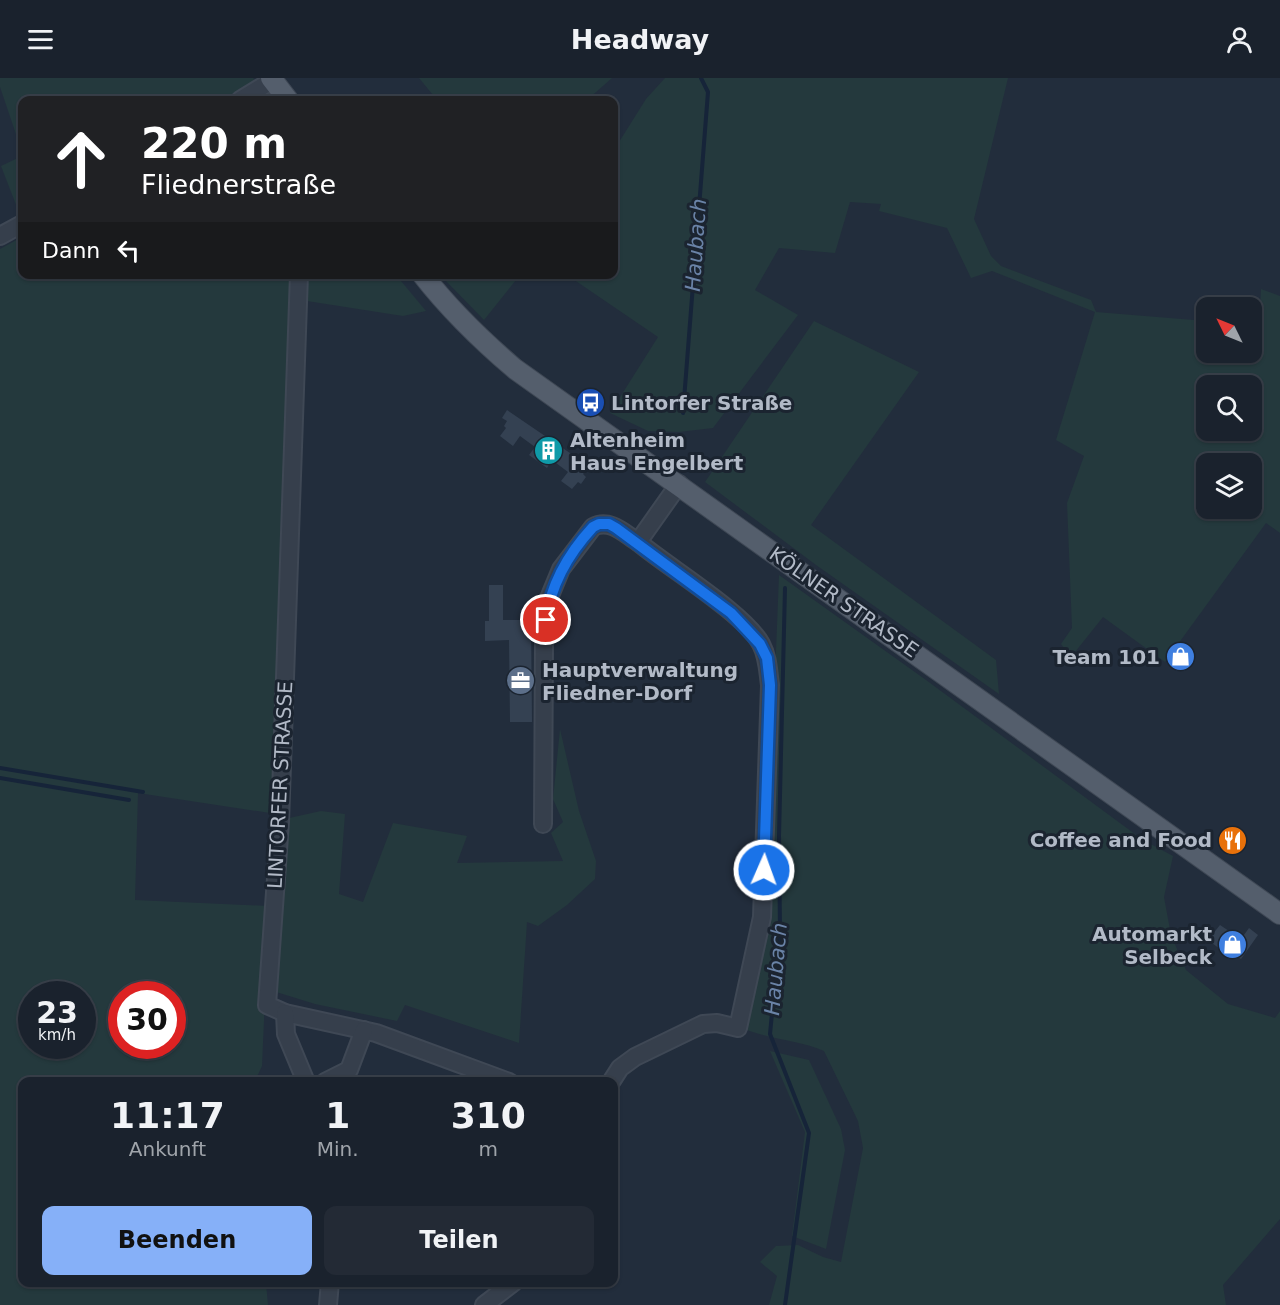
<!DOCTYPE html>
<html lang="de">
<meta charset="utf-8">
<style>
body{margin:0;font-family:"DejaVu Sans",sans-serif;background:#232a35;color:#f1f3f6;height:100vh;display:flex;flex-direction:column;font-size:22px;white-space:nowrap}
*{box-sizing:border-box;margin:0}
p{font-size:20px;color:#9fa4aa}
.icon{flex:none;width:33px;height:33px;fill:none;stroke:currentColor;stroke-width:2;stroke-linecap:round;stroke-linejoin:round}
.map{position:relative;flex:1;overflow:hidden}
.side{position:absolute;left:18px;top:999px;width:600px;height:210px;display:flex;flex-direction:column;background:#1a222d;border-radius:12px;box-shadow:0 2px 4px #0004,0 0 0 2px #383f49}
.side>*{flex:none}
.banner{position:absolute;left:18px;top:18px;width:600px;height:183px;border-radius:12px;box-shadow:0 2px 4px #0004,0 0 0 2px #383f49;background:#202124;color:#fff;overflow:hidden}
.needle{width:39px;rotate:313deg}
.controls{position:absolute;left:1196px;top:219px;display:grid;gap:12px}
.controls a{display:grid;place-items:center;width:66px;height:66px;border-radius:12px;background:#1a222d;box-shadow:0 2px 4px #0004,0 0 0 2px #383f49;font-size:30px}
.speed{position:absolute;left:18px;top:903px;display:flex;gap:12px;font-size:30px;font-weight:700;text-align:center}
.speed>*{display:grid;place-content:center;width:78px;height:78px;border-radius:50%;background:#1a222d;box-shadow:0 2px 4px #0004,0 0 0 2px #383f49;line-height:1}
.speed small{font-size:15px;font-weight:400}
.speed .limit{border:9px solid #d22;background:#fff;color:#111}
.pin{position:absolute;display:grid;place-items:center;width:51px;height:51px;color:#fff;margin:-26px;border:3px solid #fff;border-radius:50%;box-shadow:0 2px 6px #0007}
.me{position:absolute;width:66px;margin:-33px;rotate:2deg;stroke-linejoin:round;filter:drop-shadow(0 0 4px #0008)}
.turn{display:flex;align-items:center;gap:21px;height:126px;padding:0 24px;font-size:27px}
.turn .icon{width:78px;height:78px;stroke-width:2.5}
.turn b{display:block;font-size:42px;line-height:51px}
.then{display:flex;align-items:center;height:57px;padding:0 24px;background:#0003;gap:12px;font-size:22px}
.eta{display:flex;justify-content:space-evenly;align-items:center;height:102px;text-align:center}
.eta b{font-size:36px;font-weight:600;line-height:42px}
.primary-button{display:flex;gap:12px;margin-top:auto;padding:12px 24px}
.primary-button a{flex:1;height:69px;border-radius:12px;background:#86b0f8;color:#111;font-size:24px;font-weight:600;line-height:69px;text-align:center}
.primary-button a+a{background:#232a35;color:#f1f3f6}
header{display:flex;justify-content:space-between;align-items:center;height:78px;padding:0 24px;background:#1a222d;font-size:27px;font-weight:600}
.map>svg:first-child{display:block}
.green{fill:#24393d;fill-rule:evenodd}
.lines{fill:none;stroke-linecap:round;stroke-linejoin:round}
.stream{stroke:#162439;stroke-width:4}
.building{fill:#344152}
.minor-casing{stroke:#3f4855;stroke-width:20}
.major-casing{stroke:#3f4855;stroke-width:22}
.minor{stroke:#363f4c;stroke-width:16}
.major{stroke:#545e6c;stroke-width:20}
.route-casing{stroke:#114b97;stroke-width:15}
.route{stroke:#1a73e8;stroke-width:10}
.labels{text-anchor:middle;stroke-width:6;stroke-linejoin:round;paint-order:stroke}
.poi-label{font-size:20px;font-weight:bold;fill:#b2bac7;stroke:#1b2430;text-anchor:start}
.street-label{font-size:20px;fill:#b2bac7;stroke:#1b2430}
.water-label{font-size:21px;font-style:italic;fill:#6a83a7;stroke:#1b2430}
</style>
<header><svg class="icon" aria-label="menu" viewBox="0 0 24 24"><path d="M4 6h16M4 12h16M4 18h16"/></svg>Headway<svg class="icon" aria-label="person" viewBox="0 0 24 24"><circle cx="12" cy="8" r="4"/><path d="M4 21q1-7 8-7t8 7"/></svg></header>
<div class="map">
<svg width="1280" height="1227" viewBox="0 0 1280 1227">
<rect width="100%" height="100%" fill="#222d3c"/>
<!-- green -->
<g class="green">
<path d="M0,0H253L256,3L221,22H22V74L0,9Z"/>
<path d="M419,0H612L587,22H427L433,17Z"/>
<path d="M665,0H1008L974,141L991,178L1001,188L1091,222L1096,234L1206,243V274H1251V246L1259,247L1261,211L1280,218V455L1266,445L1165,584L1103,539L1075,574L1069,576L1061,566L1072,550L1067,425L1084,378L1056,362L1095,234L992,193L971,200L947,150L879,133L881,126L850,124L835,175L779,170L755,212L798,237L713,350L679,354L648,353L610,335L658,259L567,197L614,196V72L646,21ZM1206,308H1251V352H1206ZM1206,386H1251V430H1206Z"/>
<path d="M22,78V135L20,137L1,88Z"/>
<path d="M22,159V196L291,197L276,728L270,735L138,715L135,822L269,828L262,988L255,1003L22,1004V1204L266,1205L268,1227H0V171ZM32,916H82V968H32ZM122,916H172V968H122Z"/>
<path d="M306,197H396L426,233L403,238L307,223Z"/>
<path d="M448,197V196L520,197L484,242L446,203Z"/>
<path d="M814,243L919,294L811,447L996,582L999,616L816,487L705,404Z"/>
<path d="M779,497L926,602L1143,762L1173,778L1164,819L1171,857L1186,892L1228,926L1275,940L1280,933V1141L1223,1207L1226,1227H769L777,1198L760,1184L776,1168L798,1167L823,1179L841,1184L863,1070L858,1043L824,973C798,962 771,962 745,951L775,598Z"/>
<path d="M560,651L579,733L596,783L595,801L567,827L538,848L527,844L519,965L405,927L397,943L315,926L273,913L285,741L321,733L345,736L339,816L363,824L393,745L467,758L457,785L563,783L551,755L563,744L553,721Z"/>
<path d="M770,973L809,982L841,1051L845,1072L826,1171L792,1158L805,1054Z"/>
</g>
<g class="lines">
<!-- stream -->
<g class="stream">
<path d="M683,335L708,14L701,0"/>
<path d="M0,690L143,714"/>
<path d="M0,700L129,722"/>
<path d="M785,1227L809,1055L770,956L780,853L779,758L785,510"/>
</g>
</g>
<!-- building -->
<g class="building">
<path d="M507,332L589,388L583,396L586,399L581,406L578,404L572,411L561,403L568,394L552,382L547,390L529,377L535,369L520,358L513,368L500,358L506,350L504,348L507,343L502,340Z"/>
<path d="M489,507H503V542H531L532,644H510L509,562L485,563V543H489Z"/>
<path d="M1220,847L1241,861L1249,850L1258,857L1241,881L1230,874L1228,877L1208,862Z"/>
</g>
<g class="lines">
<defs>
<g id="minor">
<path d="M240,22L273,2"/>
<path d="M0,158L22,146"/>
<path d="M299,196L280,744L267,927L285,935L376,955L509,1004"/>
<path d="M543,746L544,565L549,520L561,491L593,449C610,440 625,456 638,464"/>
<path d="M285,935L286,956L306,1004"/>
<path d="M325,1004L349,992L364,952"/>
<path d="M611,1004L620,990L635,979L703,946L717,945L738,950L762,839L770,607C768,593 768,579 761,566C744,535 669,490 638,464L679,406"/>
<path d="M328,1227L330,1204"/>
<path d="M484,1227L514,1204"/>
</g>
<g id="major">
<path d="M271,0L288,22"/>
<path d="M422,196C450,232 481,262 515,291L1280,836"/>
</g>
</defs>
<!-- minor casing -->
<use href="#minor" class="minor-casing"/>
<!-- major casing -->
<use href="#major" class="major-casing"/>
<!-- minor -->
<use href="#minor" class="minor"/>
<!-- major -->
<use href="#major" class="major"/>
</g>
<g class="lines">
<defs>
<path id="route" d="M546,542C551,505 568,476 593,449L599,446H609L616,450L731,535L760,566L767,580L770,607L764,792"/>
</defs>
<!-- route casing -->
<use href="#route" class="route-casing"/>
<!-- route -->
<use href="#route" class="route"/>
</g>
<!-- icons -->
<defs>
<symbol id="bus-disc" viewBox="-11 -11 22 22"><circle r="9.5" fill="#1a4fb4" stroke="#1b2430"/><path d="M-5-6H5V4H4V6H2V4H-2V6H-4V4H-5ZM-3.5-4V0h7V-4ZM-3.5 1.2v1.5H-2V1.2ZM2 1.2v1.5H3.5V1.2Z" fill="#fff"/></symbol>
<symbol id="building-disc" viewBox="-11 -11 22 22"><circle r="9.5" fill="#0f9aa8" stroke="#1b2430"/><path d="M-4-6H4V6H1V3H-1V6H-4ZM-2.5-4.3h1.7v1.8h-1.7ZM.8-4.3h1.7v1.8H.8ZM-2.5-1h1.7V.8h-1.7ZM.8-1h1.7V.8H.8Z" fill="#fff"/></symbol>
<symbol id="shop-disc" viewBox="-11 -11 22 22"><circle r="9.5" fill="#3f7fe0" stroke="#1b2430"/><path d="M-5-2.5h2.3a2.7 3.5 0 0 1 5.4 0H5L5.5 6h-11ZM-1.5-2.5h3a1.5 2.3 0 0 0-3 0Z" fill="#fff"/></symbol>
<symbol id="office-disc" viewBox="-11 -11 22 22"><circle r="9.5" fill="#5c6f8a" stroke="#1b2430"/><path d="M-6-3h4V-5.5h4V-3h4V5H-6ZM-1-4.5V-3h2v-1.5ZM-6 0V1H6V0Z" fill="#fff"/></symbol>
<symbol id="restaurant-disc" viewBox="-11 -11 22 22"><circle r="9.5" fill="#e8710a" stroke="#1b2430"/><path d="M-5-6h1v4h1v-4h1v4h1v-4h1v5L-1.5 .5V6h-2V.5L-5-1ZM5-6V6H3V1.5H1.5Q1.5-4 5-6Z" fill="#fff"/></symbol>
</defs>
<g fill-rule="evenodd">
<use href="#bus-disc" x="574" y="308" width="33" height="33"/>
<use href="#building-disc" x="532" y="356" width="33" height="33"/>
<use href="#shop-disc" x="1164" y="562" width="33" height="33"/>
<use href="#office-disc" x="504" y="586" width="33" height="33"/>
<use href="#restaurant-disc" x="1216" y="746" width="33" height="33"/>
<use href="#shop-disc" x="1216" y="850" width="33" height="33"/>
</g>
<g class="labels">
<!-- poi labels -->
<g class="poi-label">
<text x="611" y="332">Lintorfer Straße</text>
<text x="570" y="369">Altenheim<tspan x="570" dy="23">Haus Engelbert</tspan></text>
<text x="1160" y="586" text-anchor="end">Team 101</text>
<text x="542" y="599">Hauptverwaltung<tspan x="542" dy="23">Fliedner-Dorf</tspan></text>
<text x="1212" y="769" text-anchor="end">Coffee and Food</text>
<text x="1212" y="863" text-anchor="end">Automarkt<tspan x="1212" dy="23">Selbeck</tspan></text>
</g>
<!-- street labels -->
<g class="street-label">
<text transform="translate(844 524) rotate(35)" y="7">KÖLNER STRASSE</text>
<text transform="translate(280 707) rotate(-87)" y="7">LINTORFER STRASSE</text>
</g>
<!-- water labels -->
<g class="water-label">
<text transform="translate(696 167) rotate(-86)" y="7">Haubach</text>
<text transform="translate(776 891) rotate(-85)" y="7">Haubach</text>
</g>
</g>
</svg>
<div class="controls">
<a><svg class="needle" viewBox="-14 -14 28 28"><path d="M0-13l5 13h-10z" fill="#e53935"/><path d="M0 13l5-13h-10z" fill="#9fa4aa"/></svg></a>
<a><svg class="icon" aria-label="search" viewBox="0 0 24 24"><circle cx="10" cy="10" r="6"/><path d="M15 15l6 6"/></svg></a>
<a><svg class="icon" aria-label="layers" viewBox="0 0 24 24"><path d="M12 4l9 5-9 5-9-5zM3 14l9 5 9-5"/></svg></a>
</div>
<div class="speed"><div>23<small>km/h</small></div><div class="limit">30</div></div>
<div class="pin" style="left:546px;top:542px;background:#d93025"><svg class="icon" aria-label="arrive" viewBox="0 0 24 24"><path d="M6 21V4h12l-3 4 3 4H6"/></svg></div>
<svg class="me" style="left:764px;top:792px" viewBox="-20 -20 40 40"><circle r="17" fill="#1a73e8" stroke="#fff" stroke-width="3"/><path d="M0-11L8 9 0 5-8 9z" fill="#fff"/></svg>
<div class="banner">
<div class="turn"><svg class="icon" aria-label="ahead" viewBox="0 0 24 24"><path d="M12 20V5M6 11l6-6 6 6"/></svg><div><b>220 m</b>Fliednerstraße</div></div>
<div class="then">Dann<svg class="icon" aria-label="left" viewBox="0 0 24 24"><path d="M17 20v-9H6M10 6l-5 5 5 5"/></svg></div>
</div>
<section class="side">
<div class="eta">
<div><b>11:17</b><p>Ankunft</p></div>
<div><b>1</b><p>Min.</p></div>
<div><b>310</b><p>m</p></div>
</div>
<div class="primary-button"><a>Beenden</a><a>Teilen</a></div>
</section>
</div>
